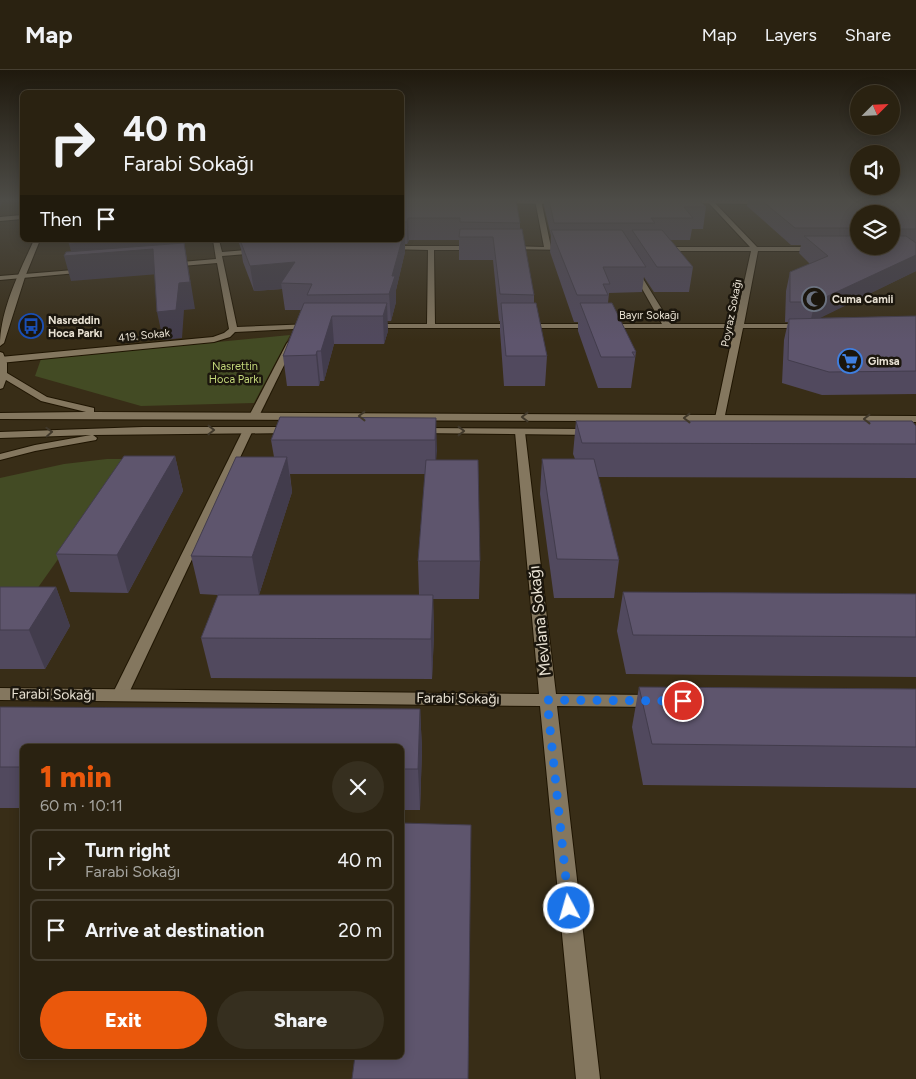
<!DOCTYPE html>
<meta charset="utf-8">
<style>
body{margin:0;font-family:Figtree,sans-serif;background:#362f1f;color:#f1f3f6;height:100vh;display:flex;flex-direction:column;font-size:19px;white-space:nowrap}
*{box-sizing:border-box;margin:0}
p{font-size:16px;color:#a5a49f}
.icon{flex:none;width:28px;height:28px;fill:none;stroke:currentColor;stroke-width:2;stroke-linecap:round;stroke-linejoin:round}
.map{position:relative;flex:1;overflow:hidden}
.panel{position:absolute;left:20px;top:674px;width:384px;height:315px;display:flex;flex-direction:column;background:#2a2211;border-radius:8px;box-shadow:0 2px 12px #0003,0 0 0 1px #463f31}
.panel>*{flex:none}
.top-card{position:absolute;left:20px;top:20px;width:384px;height:152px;border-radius:8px;box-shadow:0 2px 12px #0003,0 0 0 1px #463f31;background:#2a2211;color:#f1f3f6;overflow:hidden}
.needle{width:32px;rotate:66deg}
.tools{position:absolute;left:850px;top:15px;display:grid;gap:10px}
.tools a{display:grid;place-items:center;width:50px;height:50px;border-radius:50%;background:#2a2211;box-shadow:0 2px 12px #0003,0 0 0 1px #463f31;font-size:25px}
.pin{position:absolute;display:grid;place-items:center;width:42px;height:42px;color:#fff;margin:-21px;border:2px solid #fff;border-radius:50%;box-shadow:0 1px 5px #0007}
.me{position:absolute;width:55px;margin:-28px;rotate:354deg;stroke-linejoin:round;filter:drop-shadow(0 0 4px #0008)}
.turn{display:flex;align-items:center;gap:18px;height:105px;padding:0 20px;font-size:22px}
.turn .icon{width:65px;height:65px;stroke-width:2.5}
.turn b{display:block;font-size:35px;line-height:42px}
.then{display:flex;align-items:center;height:48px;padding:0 20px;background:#0003;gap:10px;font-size:19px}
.round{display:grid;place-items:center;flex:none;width:52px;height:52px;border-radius:26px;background:#362f1f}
.summary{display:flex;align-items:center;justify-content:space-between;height:85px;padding:0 20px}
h1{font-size:30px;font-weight:800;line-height:38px;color:#ea580c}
.action{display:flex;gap:10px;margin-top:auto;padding:10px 20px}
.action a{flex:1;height:58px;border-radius:30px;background:#ea580c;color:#fff;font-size:20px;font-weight:800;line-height:58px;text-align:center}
.action a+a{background:#362f1f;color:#f1f3f6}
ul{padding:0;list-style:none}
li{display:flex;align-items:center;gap:15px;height:62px;margin:0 10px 8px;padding:0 10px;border:2px solid #463f31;border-radius:8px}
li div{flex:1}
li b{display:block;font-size:19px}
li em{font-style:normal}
header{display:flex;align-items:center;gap:30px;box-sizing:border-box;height:70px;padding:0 25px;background:#2a2211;border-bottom:1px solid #463f31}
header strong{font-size:24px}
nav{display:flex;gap:28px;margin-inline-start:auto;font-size:18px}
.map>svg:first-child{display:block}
.green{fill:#434b24}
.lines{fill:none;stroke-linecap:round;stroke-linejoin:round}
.service-casing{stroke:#1f1502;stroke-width:2}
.minor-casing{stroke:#1f1502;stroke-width:2}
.tertiary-casing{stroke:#1f1502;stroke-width:2}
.secondary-casing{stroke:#1f1502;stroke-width:2}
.service{fill:#84775f;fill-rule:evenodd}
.minor{fill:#84775f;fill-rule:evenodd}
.tertiary{fill:#84775f;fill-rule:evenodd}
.secondary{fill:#84775f;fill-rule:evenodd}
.wall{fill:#51495e;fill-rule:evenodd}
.shaded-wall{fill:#423c4c}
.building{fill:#5e556d;stroke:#423c4c}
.oneway{stroke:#40382a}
.route{stroke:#1a73e8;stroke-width:9;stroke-dasharray:0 16.2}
.labels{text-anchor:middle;stroke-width:5;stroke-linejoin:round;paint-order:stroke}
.far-poi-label{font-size:11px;font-weight:bold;fill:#e8e1d3;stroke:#1b160d;text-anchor:start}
.far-street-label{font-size:11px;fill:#e8e1d3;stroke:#1b160d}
.far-park-label{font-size:11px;fill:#c2d679;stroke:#1b160d}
.street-label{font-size:14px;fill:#e8e1d3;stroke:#1b160d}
.near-street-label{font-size:16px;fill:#e8e1d3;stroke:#1b160d}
</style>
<header>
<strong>Map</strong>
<nav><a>Map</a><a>Layers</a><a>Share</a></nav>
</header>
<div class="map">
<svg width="916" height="1009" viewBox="0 0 916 1009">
<rect width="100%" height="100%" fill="#382d17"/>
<!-- green -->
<g class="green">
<path d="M290,265L254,333L141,336L35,306L41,289Z"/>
<path d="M107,389H129L32,526L0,528V408L64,394Z"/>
</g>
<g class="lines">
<defs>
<path id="service" d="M248,357L253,360L128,625L126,629L120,631L114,629L112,625L243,360Z"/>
<g id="minor">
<path d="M535,130H541L551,177H568L570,178V180L505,179V177L507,176L544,177Z"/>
<path d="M706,130H712L757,177H818L821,179L818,181H758L744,254H804L808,256L804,258H743L724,350L720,351L715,348L734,258H371L367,256L371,254H427L428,180L385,179V177L387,176H478L481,178L478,180H434L435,254H662L631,199L634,197L637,199L671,254H735L751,181H659L656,179L659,177H750Z"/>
<path d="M213,170H219L222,182L260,179L263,181L260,183L222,186L237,257L312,254L316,256L315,258L235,262L230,267L214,272L0,293V287L213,267L224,263L229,259L217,193L170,197L167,195L170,193L216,189Z"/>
<path d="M86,199L88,200V202L0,210V206Z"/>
<path d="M291,270L295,273L259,346L254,349L250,348L249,346L287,273Z"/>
<path d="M520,359L525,362L556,624L654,625L660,627L662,631L660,635L654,637L557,636L600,1009H576L540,636L0,630V618L539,624L515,362Z"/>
</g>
<g id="tertiary">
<path d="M499,130H563L566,132L563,134L497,133Z"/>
<path d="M682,130H765L768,132L765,134L680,133Z"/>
<path d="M22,145V149L0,151V147Z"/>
</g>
<g id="secondary">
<path d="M34,170H40L25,207L4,273L0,276C0,240 19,203 34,170Z"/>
<path d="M0,282L3,283L7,293V303L47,327L94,338V342L916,346V352L0,349V343L86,342L41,331L6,310L3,318L0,319Z"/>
<path d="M143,357H292L297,360L292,363L93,365L97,368L96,370L35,381L0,390V384L35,375L91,365L0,368V362Z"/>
<path d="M418,358L594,359L599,362L594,365L414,363L413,361Z"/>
</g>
</defs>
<!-- service casing -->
<use href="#service" class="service-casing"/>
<!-- minor casing -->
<use href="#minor" class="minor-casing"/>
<!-- tertiary casing -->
<use href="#tertiary" class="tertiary-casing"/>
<!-- secondary casing -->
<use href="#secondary" class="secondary-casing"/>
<!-- service -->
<use href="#service" class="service"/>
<!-- minor -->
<use href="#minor" class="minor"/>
<!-- tertiary -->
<use href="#tertiary" class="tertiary"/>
<!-- secondary -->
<use href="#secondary" class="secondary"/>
</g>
<!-- wall -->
<g class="wall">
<path d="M401,130L520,153V159L534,225V233L547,286L545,316H504L500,261V251H499L493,190H459V170H409L407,174H405V182L396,220V232L391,251H387L388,261L384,274H334L324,311H320L319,316H287L283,286L301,240H285L282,219L254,221L243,192L241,179L238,170H401Z"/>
<path d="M544,130H699L706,137L703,159H692L690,170H670L693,197L689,222H654L644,207L642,222L609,223L608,233L636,282L631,318H598L578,261V252H574L550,182L551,166L544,136Z"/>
<path d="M748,130H916V201L819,248L916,246V324L822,325L782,313L784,270L788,252H785L786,221L790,202L810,194L799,183L801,175H791L747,136ZM859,144H891V176H859Z"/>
<path d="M436,348V390L480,491L479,529H433L434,564L432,609L211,608L201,568L218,525L200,524L191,486L274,387L271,370ZM290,404H425L418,491L419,525H259L292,422Z"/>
<path d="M576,351L916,356V408L598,407L619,490L614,528H554L540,424L542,389H575L573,384Z"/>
<path d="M175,386L183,421L128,523L70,522L56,484Z"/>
<path d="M0,517H56L70,556L45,599H0Z"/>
<path d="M623,522L916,524V607L626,604L617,561Z"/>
<path d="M639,617L916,619V718L643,715L632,657Z"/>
<path d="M0,637L420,639L422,679L420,740H401V676H22V738H0Z"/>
</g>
<!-- shaded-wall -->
<g class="shaded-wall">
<path d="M0,130H4L0,137Z"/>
<path d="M408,148L409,170L407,174V152Z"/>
<path d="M405,159V182L396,220V232L391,251L389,224L392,206Z"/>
<path d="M128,170H187L184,171L195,239L184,240L182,268L163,270L157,242L159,204L71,211L64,186L72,185L69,174Z"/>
<path d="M916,185V201L810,253L815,232Z"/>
<path d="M295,192L281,213L282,219L254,221L250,196Z"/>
<path d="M387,233L388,261L384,274L383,246Z"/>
<path d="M332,246L334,274L324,311L321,281Z"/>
<path d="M317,281L320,311L319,316L316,285Z"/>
<path d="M436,348L437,381L435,404V370Z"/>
<path d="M175,386L183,421L128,523L117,485Z"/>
<path d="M287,387L292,422L259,525L252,487Z"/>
<path d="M56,517L70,556L45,599L29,560Z"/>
<path d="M433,525L434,564L432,609L431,569Z"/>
<path d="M420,639L422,679L420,740L418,699Z"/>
</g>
<!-- building -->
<g class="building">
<path d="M401,130H516L520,153L460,152V148H408L407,152H401Z"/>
<path d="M549,130H699L706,137H684L693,148H651L655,153H554Z"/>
<path d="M761,130H916V159H891V144H859V158H795Z"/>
<path d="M401,159H405L392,206H395L389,224L307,225L312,214L281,213L295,192L250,196L240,170H401Z"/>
<path d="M460,159H522L534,225L500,224L493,167H459Z"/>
<path d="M551,160H622L646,197H603L610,214H603L608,225H577Z"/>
<path d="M632,160H662L693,197H657Z"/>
<path d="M804,166H859V176H891V166H906L916,173V185L815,232H790V202L828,186Z"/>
<path d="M71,170H128L69,174Z"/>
<path d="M184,173L190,212L179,213L176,240L157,242L153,179L64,186L66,182Z"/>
<path d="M304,233H387L383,246H332L321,281H317L316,285L283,286Z"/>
<path d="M501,233H536L547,286H506Z"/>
<path d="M580,233H612L636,282H632L635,287H601Z"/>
<path d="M916,246V301L829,302L788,290L789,249Z"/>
<path d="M280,347L436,348L435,370H271Z"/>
<path d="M576,351H912L916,356V374L582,373Z"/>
<path d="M124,386H175L117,485L56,484Z"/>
<path d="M236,387H287L252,487L191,486Z"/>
<path d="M542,389H594L619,490L557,489Z"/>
<path d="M426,390H478L480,491H418Z"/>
<path d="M0,517H56L29,560H0Z"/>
<path d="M623,522L916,524V567L633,565Z"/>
<path d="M218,525H433L431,569L201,568Z"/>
<path d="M639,617L916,619V677L652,674Z"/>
<path d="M0,637L420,639L418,699H401V676H22V697H0Z"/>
<path d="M401,753L471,755L468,1009H352L355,986H401Z"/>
</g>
<!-- one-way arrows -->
<defs><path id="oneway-chevron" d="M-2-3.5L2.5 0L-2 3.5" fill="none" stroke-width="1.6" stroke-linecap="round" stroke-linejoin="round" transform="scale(1.25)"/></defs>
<g class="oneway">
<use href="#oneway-chevron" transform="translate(362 346) rotate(-180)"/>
<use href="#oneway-chevron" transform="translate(525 347) rotate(-180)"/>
<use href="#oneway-chevron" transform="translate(687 348) rotate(-180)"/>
<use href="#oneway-chevron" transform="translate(867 349) rotate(-180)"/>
<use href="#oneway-chevron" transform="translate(211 360)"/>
<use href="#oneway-chevron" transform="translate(461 361)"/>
<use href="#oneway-chevron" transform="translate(49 362) rotate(-3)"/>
</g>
<!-- sky -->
<linearGradient id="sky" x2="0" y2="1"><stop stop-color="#1f190d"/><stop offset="0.48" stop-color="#4d4c47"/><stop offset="1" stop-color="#4d4c47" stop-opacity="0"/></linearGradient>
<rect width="916" height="271" fill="url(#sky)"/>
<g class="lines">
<!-- route -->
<path class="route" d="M569,838L547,630L683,631"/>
</g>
<!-- icons -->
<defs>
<symbol id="mosque-ring" viewBox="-11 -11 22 22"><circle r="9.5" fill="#1b160d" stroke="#6b7280" stroke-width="1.5"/><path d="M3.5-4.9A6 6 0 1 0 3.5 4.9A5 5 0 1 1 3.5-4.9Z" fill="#6b7280"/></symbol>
<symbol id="bus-ring" viewBox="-11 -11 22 22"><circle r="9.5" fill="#1b160d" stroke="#1a4fb4" stroke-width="1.5"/><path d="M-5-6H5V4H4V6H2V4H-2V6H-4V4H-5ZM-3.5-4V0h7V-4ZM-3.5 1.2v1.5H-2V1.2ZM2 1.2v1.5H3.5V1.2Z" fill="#1a4fb4"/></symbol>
<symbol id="supermarket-ring" viewBox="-11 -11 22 22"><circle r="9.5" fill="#1b160d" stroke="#3f7fe0" stroke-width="1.5"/><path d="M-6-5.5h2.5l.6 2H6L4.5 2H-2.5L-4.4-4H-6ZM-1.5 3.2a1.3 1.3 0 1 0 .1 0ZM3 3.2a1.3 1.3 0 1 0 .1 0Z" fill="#3f7fe0"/></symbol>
</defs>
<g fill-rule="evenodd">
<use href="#mosque-ring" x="800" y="215" width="28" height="28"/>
<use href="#bus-ring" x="17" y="242" width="28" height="28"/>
<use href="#supermarket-ring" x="836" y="277" width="28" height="28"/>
</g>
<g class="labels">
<!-- far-poi labels -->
<g class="far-poi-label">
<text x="832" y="233">Cuma Camii</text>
<text x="48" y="254">Nasreddin<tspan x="48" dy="13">Hoca Parkı</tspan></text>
<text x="868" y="295">Gimsa</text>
</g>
<!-- far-street labels -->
<g class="far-street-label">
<text transform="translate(731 243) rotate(-79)" y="4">Poyraz Sokağı</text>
<text x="649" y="249">Bayır Sokağı</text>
<text transform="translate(144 265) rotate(-6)" y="4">419. Sokak</text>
</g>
<!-- far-park labels -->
<g class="far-park-label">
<text x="235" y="300">Nasrettin<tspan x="235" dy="13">Hoca Parkı</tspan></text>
</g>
<!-- street labels -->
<g class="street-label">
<text transform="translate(53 624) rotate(1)" y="5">Farabi Sokağı</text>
<text transform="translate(458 628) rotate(1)" y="5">Farabi Sokağı</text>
</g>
<!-- near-street labels -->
<g class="near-street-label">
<text transform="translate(539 551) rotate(-96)" y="6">Mevlana Sokağı</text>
</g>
</g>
</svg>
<div class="tools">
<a><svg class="needle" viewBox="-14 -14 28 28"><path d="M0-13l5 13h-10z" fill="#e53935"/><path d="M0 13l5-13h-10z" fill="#a5a49f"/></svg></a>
<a><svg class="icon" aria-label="sound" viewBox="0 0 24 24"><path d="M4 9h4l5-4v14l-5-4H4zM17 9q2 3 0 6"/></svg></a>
<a><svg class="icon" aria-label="layers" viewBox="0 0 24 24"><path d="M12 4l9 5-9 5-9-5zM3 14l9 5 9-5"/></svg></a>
</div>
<div class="pin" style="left:683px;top:631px;background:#d93025"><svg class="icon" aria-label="arrive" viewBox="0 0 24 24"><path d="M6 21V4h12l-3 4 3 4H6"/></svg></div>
<svg class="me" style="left:569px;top:838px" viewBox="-20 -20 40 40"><circle r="17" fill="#1a73e8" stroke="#fff" stroke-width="3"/><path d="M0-11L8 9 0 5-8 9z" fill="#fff"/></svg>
<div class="top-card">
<div class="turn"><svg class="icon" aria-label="right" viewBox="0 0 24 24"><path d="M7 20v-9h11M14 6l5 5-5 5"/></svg><div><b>40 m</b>Farabi Sokağı</div></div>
<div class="then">Then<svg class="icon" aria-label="arrive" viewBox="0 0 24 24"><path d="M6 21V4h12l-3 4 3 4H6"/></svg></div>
</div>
<section class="panel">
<div class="summary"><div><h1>1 min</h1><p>60 m · 10:11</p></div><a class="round"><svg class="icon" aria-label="close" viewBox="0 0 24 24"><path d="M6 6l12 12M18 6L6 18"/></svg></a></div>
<ul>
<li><svg class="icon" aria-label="right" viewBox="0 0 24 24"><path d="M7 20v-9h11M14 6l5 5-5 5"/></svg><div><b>Turn right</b><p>Farabi Sokağı</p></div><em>40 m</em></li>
<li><svg class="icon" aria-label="arrive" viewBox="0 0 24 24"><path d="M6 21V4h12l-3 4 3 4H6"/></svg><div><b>Arrive at destination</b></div><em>20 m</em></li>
</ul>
<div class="action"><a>Exit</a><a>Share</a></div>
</section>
</div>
